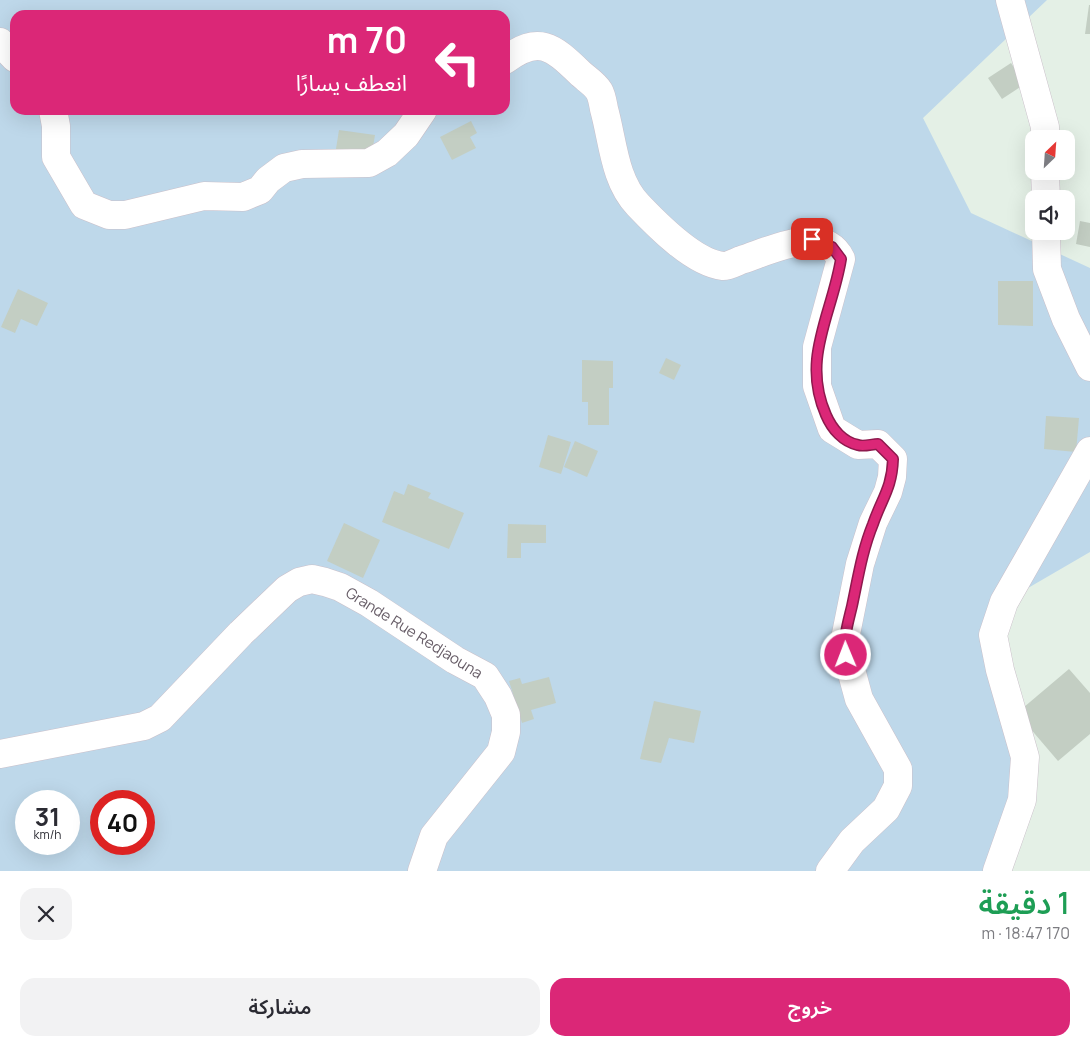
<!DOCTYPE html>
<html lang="ar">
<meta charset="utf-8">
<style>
body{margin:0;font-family:Manrope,"Noto Sans Arabic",sans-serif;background:#f2f2f3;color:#2b2b33;direction:rtl;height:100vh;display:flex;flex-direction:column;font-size:19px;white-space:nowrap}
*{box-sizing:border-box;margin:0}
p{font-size:16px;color:#7c7c81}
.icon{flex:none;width:28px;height:28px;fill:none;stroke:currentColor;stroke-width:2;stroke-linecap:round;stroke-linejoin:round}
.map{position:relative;height:871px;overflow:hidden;direction:ltr}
.sheet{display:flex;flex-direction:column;background:#fff;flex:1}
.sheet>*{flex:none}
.guide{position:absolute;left:10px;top:10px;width:500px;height:105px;border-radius:15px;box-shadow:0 5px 20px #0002;direction:rtl;background:#db2777;color:#fff;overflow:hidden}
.needle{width:32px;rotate:25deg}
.controls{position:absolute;left:1025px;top:130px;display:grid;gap:10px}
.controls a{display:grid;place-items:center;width:50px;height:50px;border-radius:10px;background:#fff;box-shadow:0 5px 20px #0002;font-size:25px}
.speed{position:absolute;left:15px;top:790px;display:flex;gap:10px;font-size:25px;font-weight:700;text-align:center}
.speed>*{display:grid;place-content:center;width:65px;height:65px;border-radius:50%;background:#fff;box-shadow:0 5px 20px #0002;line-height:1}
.speed small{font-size:12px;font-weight:400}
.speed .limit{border:8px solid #d22;background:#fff;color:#111}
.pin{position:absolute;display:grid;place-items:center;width:42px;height:42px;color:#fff;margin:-21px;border-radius:10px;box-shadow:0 2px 8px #0006}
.me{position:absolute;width:55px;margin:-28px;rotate:359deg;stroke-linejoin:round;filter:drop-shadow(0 0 4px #0008)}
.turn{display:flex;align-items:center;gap:18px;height:105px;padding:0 20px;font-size:22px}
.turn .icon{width:65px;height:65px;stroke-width:2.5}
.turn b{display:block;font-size:35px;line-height:42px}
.round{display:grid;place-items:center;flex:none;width:52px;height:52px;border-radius:15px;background:#f2f2f3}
.overview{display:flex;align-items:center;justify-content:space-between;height:85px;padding:0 20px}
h1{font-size:30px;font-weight:600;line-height:38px;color:#1e9e55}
.cta{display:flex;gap:10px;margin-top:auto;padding:10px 20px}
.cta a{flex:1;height:58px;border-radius:15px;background:#db2777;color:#fff;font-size:20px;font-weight:600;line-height:58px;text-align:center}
.cta a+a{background:#f2f2f3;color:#2b2b33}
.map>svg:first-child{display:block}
.green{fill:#bed8ea;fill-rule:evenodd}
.building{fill:#c3cec3}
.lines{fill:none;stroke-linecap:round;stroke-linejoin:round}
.secondary-casing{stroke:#cac0ca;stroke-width:29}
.secondary{stroke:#fff;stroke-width:28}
.route-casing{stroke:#8e194d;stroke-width:12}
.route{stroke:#db2777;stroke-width:9}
.labels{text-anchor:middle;stroke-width:4;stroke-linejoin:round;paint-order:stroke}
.street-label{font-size:15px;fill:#665c66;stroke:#fff}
</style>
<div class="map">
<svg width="1090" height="871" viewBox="0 0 1090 871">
<rect width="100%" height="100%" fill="#e4f0e6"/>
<!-- green -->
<path class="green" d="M0,0H1047L923,118L971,213L1090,268V552L1004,602L993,635L1025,757L997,871H0ZM15,15H505V110H15ZM26,801H69V844H26ZM101,801H144V844H101Z"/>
<!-- building -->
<g class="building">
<path d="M1089,5H1090V34H1085Z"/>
<path d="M1011,63L1025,84L1002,99L988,78Z"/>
<path d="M471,121L477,133L470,137L476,148L452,160L440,137Z"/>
<path d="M339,130L375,135L372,153L335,155Z"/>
<path d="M1080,221L1090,223V247L1076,244Z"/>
<path d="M998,281H1033V326L998,325Z"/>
<path d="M18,289L48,303L37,326L21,319L15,333L1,327Z"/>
<path d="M666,358L681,365L674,380L659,373Z"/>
<path d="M582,360L613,361V388H609V425H588V402H582Z"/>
<path d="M1046,416L1079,418L1076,452L1044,449Z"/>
<path d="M548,435L571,442L561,474L539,467Z"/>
<path d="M575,441L598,451L587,477L564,467Z"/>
<path d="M408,484L431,493L428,498L464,513L449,549L382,522L394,491L404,495Z"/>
<path d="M344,523L380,540L363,578L327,561Z"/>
<path d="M508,524L546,525V543H521V558H507Z"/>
<path d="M1069,669L1090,693V734L1058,761L1017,713Z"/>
<path d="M549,677L556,703L531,710L534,719L522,723L509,681L520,678L522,684Z"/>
<path d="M654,701L701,711L694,743L669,738L661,763L640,759Z"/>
</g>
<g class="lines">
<defs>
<g id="secondary">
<path d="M1010,0L1045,127V139"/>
<path d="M0,42L15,58"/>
<path d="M505,60C539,35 552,46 580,73C585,78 595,84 599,91C602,96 603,104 604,109C613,141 614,180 638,205C657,225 694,263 723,266C729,266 736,262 741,260C770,251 823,223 841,259L817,347V386L832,429L858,445L878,444L893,459L892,477L888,492L873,523L860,564L844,644L859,699L898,769V786L886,809L852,841L830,871"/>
<path d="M53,110L56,126V157L84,205L109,215H125L204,196L243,197L260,190L268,180L284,168L302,164L369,163L387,153L406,135L423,110"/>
<path d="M1045,171L1046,199"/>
<path d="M1046,231L1047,269L1066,319L1090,367"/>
<path d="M0,754L144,726L160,718L241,633L287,589L299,582L312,579L325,582L340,587L369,603L455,660L485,676L498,696L506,715V732L501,752L434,836L422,871"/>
<path d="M997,871L1022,800L1025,757L1000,670L993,635L1004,602L1090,451"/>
</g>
</defs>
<!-- secondary casing -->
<use href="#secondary" class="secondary-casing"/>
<!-- secondary -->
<use href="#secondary" class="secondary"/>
</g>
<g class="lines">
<defs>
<path id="route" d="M812,239L832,247L841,259C832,315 801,358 826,415C832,429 843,442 858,445C864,447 872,444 878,444L893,459C892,488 882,498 873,524C862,551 858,578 852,606C848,623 843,638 846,655"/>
</defs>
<!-- route casing -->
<use href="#route" class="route-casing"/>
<!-- route -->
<use href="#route" class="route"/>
</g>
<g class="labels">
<!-- street labels -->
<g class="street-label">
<text transform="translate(414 633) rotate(32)" y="5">Grande Rue Redjaouna</text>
</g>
</g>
</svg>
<div class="controls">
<a><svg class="needle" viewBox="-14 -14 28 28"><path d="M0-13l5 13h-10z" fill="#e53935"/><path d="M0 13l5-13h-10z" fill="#7c7c81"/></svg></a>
<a><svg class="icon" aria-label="sound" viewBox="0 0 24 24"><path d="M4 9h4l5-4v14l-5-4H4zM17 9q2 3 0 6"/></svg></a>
</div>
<div class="speed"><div>31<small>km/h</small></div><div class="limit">40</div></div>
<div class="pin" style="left:812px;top:239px;background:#d93025"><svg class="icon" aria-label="arrive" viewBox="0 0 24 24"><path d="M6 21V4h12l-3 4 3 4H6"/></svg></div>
<svg class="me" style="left:846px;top:655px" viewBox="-20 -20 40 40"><circle r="17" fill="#db2777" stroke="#fff" stroke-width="3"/><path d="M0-11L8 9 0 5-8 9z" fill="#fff"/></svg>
<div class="guide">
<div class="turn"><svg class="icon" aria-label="left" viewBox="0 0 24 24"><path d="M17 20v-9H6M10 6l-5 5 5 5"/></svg><div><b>70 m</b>انعطف يسارًا</div></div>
</div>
</div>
<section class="sheet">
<div class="overview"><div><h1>1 دقيقة</h1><p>170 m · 18:47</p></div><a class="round"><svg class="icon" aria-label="close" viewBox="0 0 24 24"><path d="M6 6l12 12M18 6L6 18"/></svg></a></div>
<div class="cta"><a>خروج</a><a>مشاركة</a></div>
</section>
